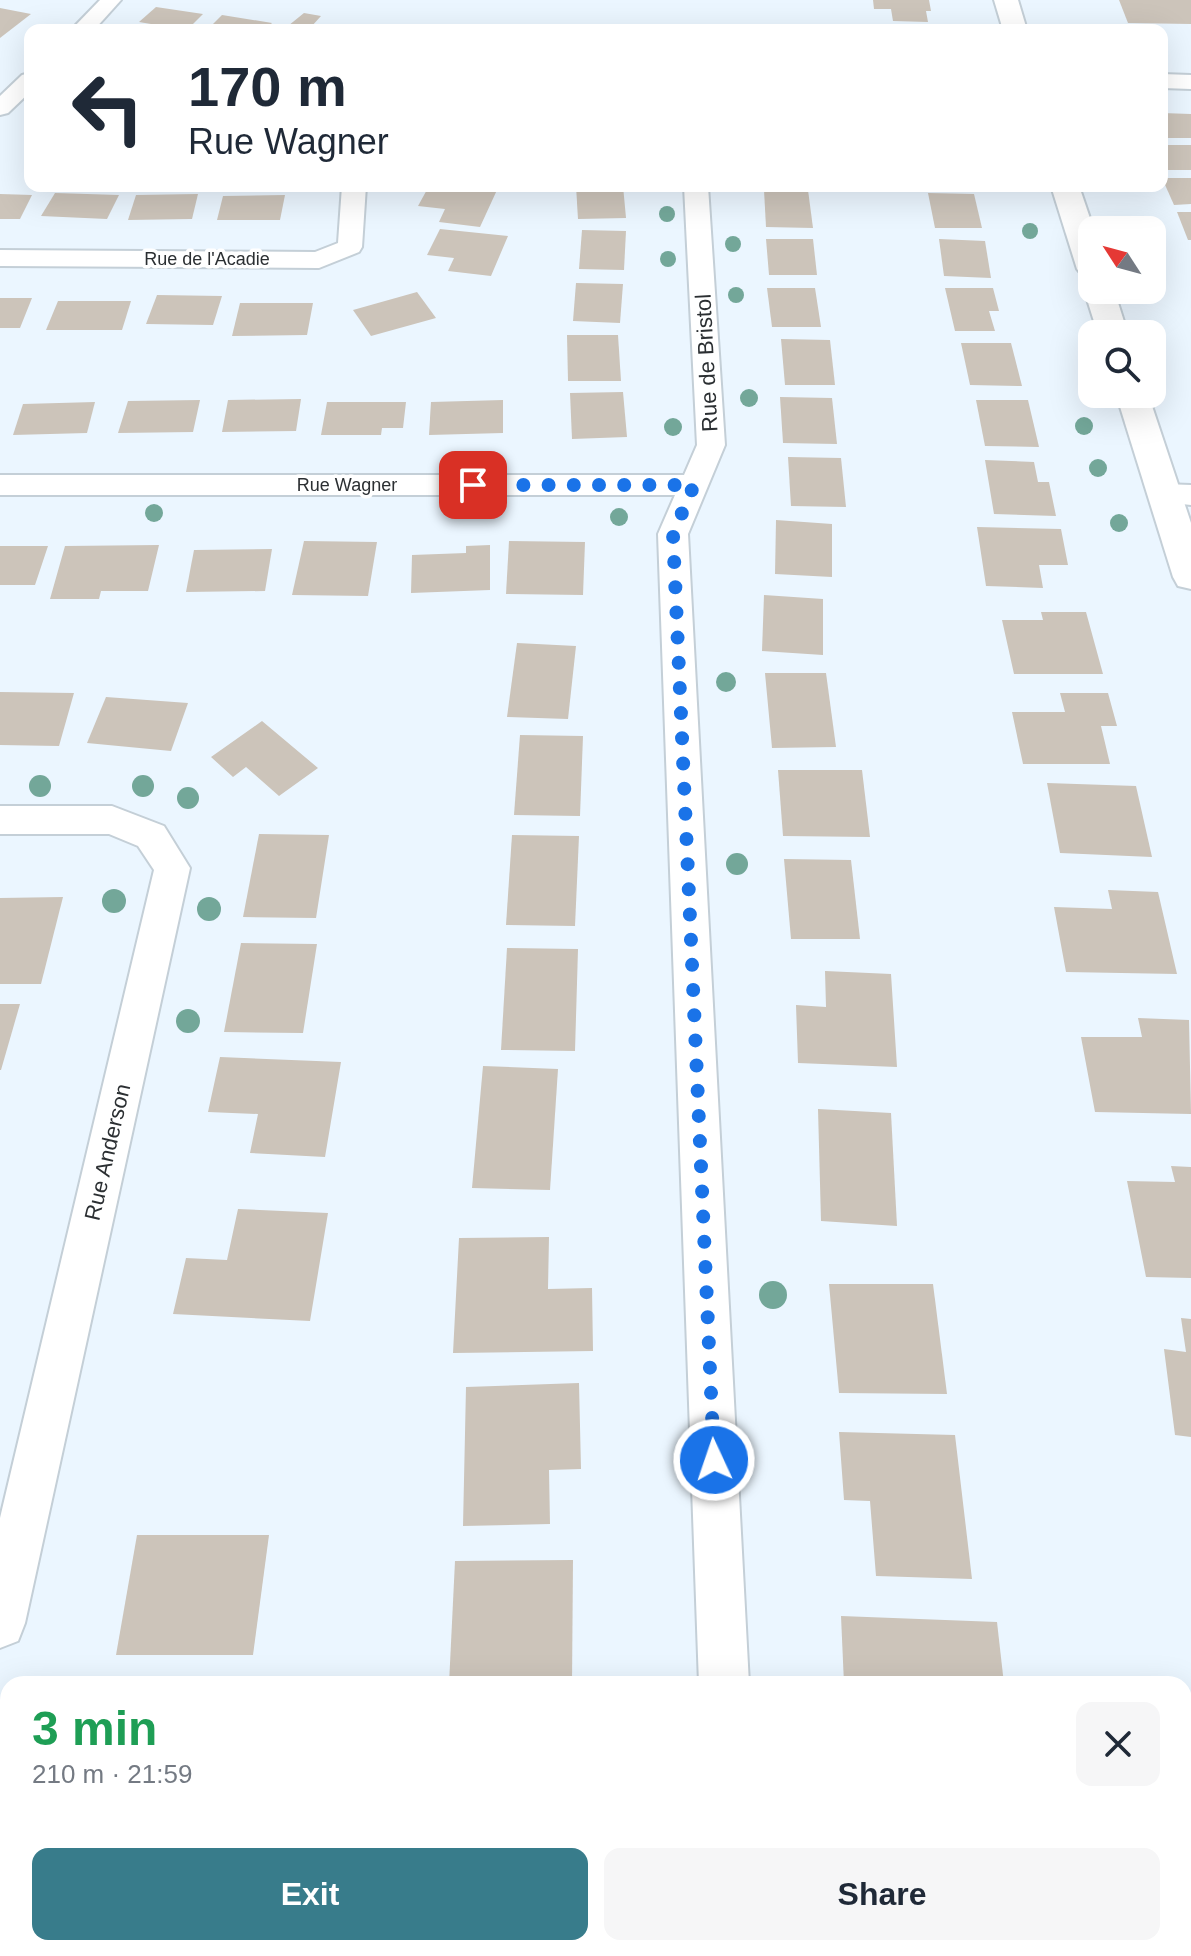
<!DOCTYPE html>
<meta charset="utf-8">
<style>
body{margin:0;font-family:Helvetica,sans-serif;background:#f6f6f7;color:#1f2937;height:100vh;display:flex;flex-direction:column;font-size:30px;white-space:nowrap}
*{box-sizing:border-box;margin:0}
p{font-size:26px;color:#747a83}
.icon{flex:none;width:44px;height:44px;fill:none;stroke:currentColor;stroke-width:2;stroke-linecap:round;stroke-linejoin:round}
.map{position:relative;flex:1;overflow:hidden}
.drawer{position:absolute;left:0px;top:1676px;width:1192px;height:280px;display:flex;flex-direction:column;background:#fff;border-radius:24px 24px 0 0;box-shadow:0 8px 32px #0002}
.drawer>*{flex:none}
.banner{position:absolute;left:24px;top:24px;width:1144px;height:168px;border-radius:16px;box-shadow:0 8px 32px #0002;background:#fff;color:#1f2937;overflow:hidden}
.needle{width:52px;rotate:306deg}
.buttons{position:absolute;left:1078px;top:216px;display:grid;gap:16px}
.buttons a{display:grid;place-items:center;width:88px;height:88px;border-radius:16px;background:#fff;box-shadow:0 8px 32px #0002;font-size:40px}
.pin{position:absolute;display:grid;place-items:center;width:68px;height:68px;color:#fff;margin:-34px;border-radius:16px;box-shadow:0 4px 12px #0006}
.me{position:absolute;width:88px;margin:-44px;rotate:357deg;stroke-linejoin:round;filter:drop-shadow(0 0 6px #0008)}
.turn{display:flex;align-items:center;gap:28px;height:168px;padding:0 32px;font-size:36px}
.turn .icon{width:104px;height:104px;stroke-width:2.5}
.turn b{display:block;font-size:56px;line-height:68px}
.round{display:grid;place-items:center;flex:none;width:84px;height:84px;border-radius:16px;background:#f6f6f7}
.head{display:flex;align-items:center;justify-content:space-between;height:136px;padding:0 32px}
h1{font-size:48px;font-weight:800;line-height:60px;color:#1e9e55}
.action{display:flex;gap:16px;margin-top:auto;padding:16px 32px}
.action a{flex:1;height:92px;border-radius:16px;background:#387c8b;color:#fff;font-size:32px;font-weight:800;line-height:92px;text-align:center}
.action a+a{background:#f6f6f7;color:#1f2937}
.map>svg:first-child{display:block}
.green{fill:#8ee6ba}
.building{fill:#ccc4ba}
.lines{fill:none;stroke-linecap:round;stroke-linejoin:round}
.minor-casing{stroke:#c4cfd7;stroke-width:4}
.tertiary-casing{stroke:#c4cfd7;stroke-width:4}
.path{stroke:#98a0a7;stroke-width:6;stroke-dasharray:8 5;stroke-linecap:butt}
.minor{fill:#fff;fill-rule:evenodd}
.tertiary{fill:#fff;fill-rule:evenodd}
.tree{fill:#73a799}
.route{stroke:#1a73e8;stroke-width:14;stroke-dasharray:0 25.2}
.labels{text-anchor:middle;stroke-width:7;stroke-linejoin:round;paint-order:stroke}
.far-street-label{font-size:18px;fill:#2b2f32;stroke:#fff}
.street-label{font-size:22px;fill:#2b2f32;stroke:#fff}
</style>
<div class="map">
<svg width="1191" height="1956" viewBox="0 0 1191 1956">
<rect width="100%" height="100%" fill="#ebf6ff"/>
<!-- green -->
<path class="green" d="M0,1875L8,1876V1948H438L486,1956H0Z"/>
<!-- building -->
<g class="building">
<path d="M873,0H929L931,11H926L928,22L893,21L891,9H874Z"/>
<path d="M1119,0H1191V24L1128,23Z"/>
<path d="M156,7L203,14L187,30L139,22Z"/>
<path d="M0,8L31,14L0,38Z"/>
<path d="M304,13L321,16L311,27L320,30H283Z"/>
<path d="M222,15L272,23L265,30H207Z"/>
<path d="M1162,113L1191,114V138H1162Z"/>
<rect x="1162" y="145" width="29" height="25"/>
<path d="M1162,178H1191V204L1174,205Z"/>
<path d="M429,186H466L497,190L480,227L439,222L445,209L418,206Z"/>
<path d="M576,186H623L626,218L578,219Z"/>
<path d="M764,190H808L813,228L766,227Z"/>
<path d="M55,193L119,195L107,219L41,216Z"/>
<path d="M928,193L974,194L982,228H935Z"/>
<path d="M0,194L32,195L20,219H0Z"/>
<path d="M198,194L192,219L128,220L136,195Z"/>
<path d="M285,195L280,220H217L223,196Z"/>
<path d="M1177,212H1191V240H1188Z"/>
<path d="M440,229L508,236L491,276L448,271L454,258L427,255Z"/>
<path d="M582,230L626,231L624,270L579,269Z"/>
<path d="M766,239H813L817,275H769Z"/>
<path d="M939,239L985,241L991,278L944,276Z"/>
<path d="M576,283L623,284L620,323L573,321Z"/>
<path d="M767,288H815L821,327H772Z"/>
<path d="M945,288H993L999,311H989L995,331H955Z"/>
<path d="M417,292L436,318L371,336L353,310Z"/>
<path d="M157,295L222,296L213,325L146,324Z"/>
<path d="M0,298H32L20,328H0Z"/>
<path d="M58,301H131L122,330H46Z"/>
<path d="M240,303H313L307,335L232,336Z"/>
<path d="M567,335H618L621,381H568Z"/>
<path d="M781,339L830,340L835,385H785Z"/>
<path d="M961,343H1011L1022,386L970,385Z"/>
<path d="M623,392L627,437L572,439L570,393Z"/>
<path d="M780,397L832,398L837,444L783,443Z"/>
<path d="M301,399L296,431L222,432L228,400Z"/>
<path d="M200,400L193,432L118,433L128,401Z"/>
<path d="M503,400V433L429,435L431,402Z"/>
<path d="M976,400H1028L1039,447L985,446Z"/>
<path d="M95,402L87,433L13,435L23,404Z"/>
<path d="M327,402H406L403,428H382L381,435H321Z"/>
<path d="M788,457L841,458L846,507L791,506Z"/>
<path d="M985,460L1034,462L1038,482H1049L1056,516L994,514Z"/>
<path d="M776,520L832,524V577L775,574Z"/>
<path d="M977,527L1061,529L1068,565H1039L1043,588L986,586Z"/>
<path d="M304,541L377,542L368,596L292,595Z"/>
<path d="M509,541L585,542L583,595L506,594Z"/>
<path d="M159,545L148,591H101L99,599H50L65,546Z"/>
<path d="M490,545V590L411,593L412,555L466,553V546Z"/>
<path d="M0,546H48L35,585H0Z"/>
<path d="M272,549L265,591L186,592L194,550Z"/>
<path d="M764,595L823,599V655L762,651Z"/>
<path d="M1041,612H1086L1103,674H1014L1002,620H1043Z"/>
<path d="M517,643L576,646L568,719L507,717Z"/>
<path d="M765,673H826L836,747L772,748Z"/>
<path d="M0,692L74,693L59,746L0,745Z"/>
<path d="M1060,693H1108L1117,726H1101L1110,764H1023L1012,712H1065Z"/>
<path d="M106,697L188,703L171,751L87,743Z"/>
<path d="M262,721L318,768L279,796L246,767L233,777L211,757Z"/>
<path d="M520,735L583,736L580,816L514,815Z"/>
<path d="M778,770H862L870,837L783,836Z"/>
<path d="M1047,783L1136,786L1152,857L1060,853Z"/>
<path d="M259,834L329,835L316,918L243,917Z"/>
<path d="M512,835L579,836L575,926L506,925Z"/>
<path d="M784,859L851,860L860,939H791Z"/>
<path d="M1108,890L1158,892L1177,974L1066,972L1054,907L1112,909Z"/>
<path d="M63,897L41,984H0V898Z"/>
<path d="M241,943L317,944L303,1033L224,1032Z"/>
<path d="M507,948L578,949L575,1051L501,1050Z"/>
<path d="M825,971L891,974L897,1067L798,1063L796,1005L826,1007Z"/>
<path d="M0,1004H20L1,1070H0Z"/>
<path d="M1138,1018L1189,1020L1191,1114L1095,1112L1081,1037H1142Z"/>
<path d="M220,1057L341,1062L325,1157L250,1153L258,1114L208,1112Z"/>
<path d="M483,1066L558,1069L550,1190L472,1188Z"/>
<path d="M818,1109L891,1113L897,1226L821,1221Z"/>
<path d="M1171,1166L1191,1167V1278L1146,1277L1127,1181L1175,1182Z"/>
<path d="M238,1209L328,1213L310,1321L173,1314L186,1258L227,1260Z"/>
<path d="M549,1237L548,1289L592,1288L593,1351L453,1353L459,1238Z"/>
<path d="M829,1284H933L947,1394L839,1393Z"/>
<path d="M1181,1318L1191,1319V1437L1175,1435L1164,1349L1186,1352Z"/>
<path d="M579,1383L581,1469L549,1470L550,1524L463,1526L466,1387Z"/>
<path d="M839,1432L955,1435L972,1579L876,1576L870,1501L844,1500Z"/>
<path d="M137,1535H269L253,1655H116Z"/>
<path d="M573,1560L572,1684H449L455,1561Z"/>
<path d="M841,1616L997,1622L1004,1684H844Z"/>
</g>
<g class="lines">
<defs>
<g id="minor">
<path d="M100,0H121L94,30H71Z"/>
<path d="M30,73V92L8,113L0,115V96L22,75Z"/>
<path d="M1162,74L1191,75V89L1162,88Z"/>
<path d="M342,186H366L362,247L359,252L319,268L0,266V250L315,252L338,243Z"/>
<path d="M684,186H708L725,445L688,534L749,1684H699L658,534L675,495H0V475H684L697,445Z"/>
<path d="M1164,484L1191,485V505L1154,501L1149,494L1154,487Z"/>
<path d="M0,806H112L164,826L190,868L25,1623L18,1641L0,1648V1518L154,870L138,846L109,834H0Z"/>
<path d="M0,1767L8,1768V1820L0,1819Z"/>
<path d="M944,1948H1046L1050,1956H948Z"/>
</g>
<g id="tertiary">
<path d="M994,0H1018L1027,30H1003Z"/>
<path d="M1051,186H1079L1094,230L1092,278L1082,275L1077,269Z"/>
<path d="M1092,283V290H1114L1128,334H1098L1084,290Z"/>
<path d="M1116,394H1148L1191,523V589L1178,586L1173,577Z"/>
</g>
</defs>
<!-- minor casing -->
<use href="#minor" class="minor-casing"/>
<!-- tertiary casing -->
<use href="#tertiary" class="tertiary-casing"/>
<!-- path -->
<path class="path" d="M457,1956L458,1948"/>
<!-- minor -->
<use href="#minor" class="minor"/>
<!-- tertiary -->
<use href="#tertiary" class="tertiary"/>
</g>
<!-- trees -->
<g class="tree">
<circle cx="667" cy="214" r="8"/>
<circle cx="1030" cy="231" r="8"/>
<circle cx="733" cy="244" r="8"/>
<circle cx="668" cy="259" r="8"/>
<circle cx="736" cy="295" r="8"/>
<circle cx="749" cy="398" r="9"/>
<circle cx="1084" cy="426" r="9"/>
<circle cx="673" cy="427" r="9"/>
<circle cx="1098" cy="468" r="9"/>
<circle cx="154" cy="513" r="9"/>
<circle cx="619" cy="517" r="9"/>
<circle cx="1119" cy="523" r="9"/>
<circle cx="726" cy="682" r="10"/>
<circle cx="40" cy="786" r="11"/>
<circle cx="143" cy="786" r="11"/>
<circle cx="188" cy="798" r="11"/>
<circle cx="737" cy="864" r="11"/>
<circle cx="114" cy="901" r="12"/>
<circle cx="209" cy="909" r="12"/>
<circle cx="188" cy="1021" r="12"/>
<circle cx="773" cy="1295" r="14"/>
</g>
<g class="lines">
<!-- route -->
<path class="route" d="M473,485H694L673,534L714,1460"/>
</g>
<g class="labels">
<!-- far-street labels -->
<g class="far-street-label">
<text x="207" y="265">Rue de l'Acadie</text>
<text x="347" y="491">Rue Wagner</text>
</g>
<!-- street labels -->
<g class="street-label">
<text transform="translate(706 363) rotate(-93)" y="8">Rue de Bristol</text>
<text transform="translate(107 1152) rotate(-77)" y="8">Rue Anderson</text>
</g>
</g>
</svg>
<div class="buttons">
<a><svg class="needle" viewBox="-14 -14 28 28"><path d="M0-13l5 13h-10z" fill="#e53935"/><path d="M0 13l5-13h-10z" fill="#747a83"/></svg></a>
<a><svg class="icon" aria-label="search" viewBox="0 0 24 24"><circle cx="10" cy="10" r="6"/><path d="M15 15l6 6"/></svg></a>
</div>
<div class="pin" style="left:473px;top:485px;background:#d93025"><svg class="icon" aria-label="arrive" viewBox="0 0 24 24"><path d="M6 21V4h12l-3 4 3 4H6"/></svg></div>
<svg class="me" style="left:714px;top:1460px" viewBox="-20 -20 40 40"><circle r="17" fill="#1a73e8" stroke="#fff" stroke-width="3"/><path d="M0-11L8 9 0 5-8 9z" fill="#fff"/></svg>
<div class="banner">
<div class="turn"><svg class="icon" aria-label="left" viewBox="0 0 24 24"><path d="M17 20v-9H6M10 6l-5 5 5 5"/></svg><div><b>170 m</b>Rue Wagner</div></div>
</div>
<section class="drawer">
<div class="head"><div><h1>3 min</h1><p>210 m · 21:59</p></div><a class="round"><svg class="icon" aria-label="close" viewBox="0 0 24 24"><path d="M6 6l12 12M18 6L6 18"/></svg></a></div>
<div class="action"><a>Exit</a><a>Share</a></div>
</section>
</div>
